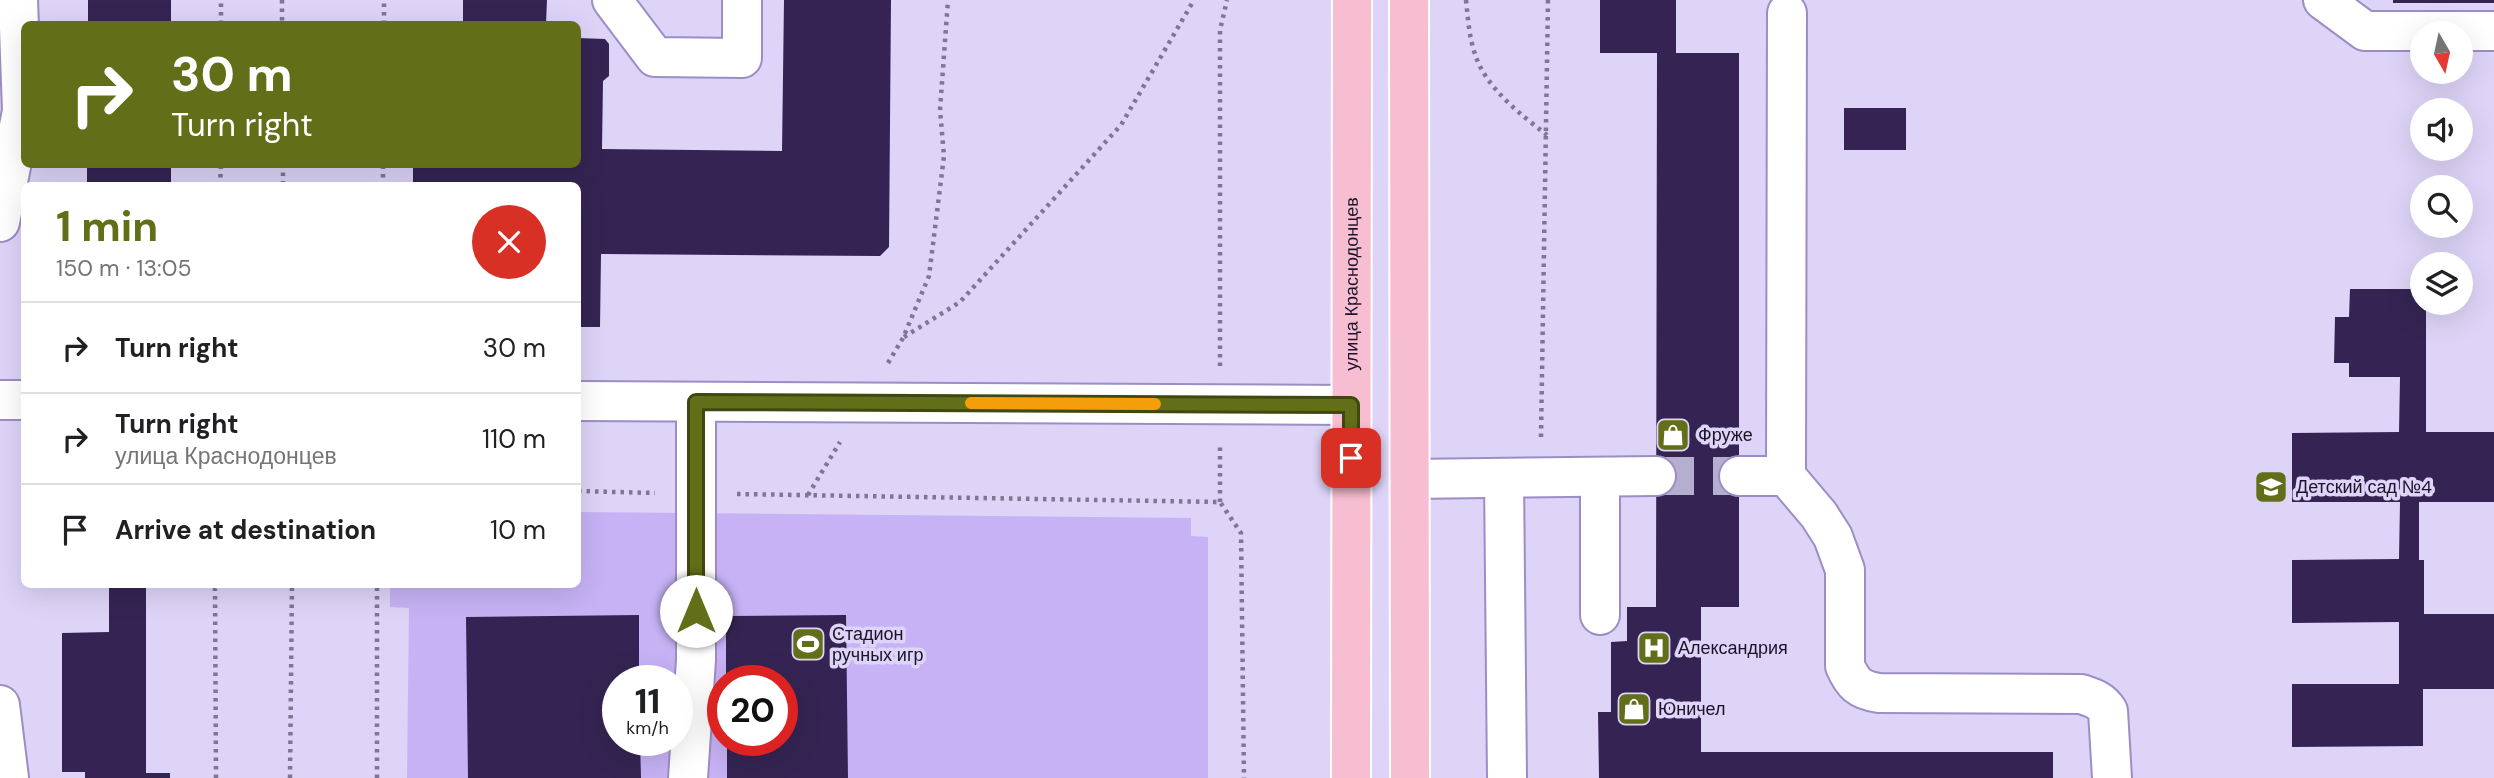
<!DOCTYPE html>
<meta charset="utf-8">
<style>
body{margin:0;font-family:"DM Sans",sans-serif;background:#f2f2f2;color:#202124;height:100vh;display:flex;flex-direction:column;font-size:26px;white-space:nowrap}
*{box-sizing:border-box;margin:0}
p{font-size:23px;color:#757577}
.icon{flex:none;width:38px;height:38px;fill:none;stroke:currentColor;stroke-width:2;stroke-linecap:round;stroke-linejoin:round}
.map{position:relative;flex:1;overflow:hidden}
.side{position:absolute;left:21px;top:182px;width:560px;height:406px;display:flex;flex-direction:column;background:#fff;border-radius:10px;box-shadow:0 7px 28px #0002}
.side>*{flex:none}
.guide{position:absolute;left:21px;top:21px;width:560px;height:147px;border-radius:10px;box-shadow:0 7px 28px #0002;background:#626f18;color:#fff;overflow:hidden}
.needle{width:46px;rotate:171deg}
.fabs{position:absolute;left:2410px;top:21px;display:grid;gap:14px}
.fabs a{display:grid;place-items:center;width:63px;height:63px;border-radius:50%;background:#fff;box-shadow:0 7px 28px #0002;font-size:35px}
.speed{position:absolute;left:602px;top:665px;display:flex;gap:14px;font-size:35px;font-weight:700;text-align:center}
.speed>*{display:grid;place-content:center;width:91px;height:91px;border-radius:50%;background:#fff;box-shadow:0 7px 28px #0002;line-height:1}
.speed small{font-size:18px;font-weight:400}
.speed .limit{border:10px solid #d22;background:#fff;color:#111}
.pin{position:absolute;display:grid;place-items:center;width:60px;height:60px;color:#fff;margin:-30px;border-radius:14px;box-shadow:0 4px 10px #0006}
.me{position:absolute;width:77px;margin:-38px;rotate:0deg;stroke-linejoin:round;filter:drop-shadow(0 0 5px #0008)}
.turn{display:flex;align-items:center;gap:24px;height:147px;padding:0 35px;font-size:32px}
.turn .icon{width:91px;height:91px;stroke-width:2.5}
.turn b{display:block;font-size:49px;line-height:60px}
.round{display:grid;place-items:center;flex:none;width:74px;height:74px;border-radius:37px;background:#f2f2f2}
.overview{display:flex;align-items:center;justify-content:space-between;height:119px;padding:0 35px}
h1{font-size:42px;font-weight:700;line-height:52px;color:#626f18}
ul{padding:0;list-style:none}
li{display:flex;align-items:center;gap:21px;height:91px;padding:0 35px;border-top:2px solid #e0e0e0}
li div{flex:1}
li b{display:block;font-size:26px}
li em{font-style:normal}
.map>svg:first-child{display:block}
.green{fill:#c6b2f4;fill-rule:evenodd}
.building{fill:#352453}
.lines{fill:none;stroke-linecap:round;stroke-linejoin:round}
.minor-tunnel{stroke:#b6aece;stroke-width:38;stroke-dasharray:38 19;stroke-linecap:butt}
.minor-casing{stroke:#9d8dc5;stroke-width:42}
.major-casing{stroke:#fff;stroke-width:42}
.path{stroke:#7e7692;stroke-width:4.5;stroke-dasharray:3.5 5;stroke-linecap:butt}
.minor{stroke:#fff;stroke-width:38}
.major{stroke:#f7bdd1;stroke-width:38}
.route-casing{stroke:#404810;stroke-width:18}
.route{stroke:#626f18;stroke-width:12}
.slow{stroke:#f59e0b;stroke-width:12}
.labels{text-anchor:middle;stroke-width:7;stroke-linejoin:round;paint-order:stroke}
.street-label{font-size:18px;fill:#1b1429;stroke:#ddd4f7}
.poi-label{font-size:18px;fill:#1b1429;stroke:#ddd4f7;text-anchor:start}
</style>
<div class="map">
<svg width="2494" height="778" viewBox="0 0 2494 778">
<rect width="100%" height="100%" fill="#ddd4f7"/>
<!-- green -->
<path class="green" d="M578,512L1191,518V536L1208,537V778H407L409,608L390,607V585L578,584ZM618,681H677V740H618ZM723,681H782V740H723Z"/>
<!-- building -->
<g class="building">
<rect x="88" y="0" width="83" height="24"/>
<path d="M463,0H547L546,24H463Z"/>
<path d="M784,0H891L889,247L880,256L601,254L600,327H578V186H413V164H578V38L605,39L609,44V76L603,81L602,149L782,151Z"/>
<path d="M1600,0H1676V53H1739V607H1701V752H2053V778H1599L1598,712H1611V642L1627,641V607H1656L1657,53H1600Z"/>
<rect x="2393" y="0" width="101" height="3"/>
<rect x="1844" y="108" width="62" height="42"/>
<rect x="87" y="164" width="84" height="22"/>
<path d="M2350,289H2422V303H2426V432H2494V502H2419V560H2424V614H2494V689H2423V746L2292,747V684H2399V622L2292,623V560L2399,559L2400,502H2292V433L2399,432L2400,377H2349V363H2334L2335,317H2349Z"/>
<rect x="21" y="438" width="3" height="118"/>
<path d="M109,584H146V773H170V778H85V772H62V633L109,632Z"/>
<path d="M639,615V681H618V740H640L641,778H468L466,617Z"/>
<path d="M846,615L848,778H727V740H782V681H726V616Z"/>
</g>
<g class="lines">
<!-- minor-tunnel -->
<path class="minor-tunnel" d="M1656,476H1739"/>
<defs>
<g id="minor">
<path d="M612,0L655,57L742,58V0"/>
<path d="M2323,0L2365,31H2494"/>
<path d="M1787,13L1786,476L1819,515L1833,537L1845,570V666C1853,684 1859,690 1879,693L2081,694C2093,698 2101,700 2108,711L2112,778"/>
<path d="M0,222L22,111L18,0"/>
<path d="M0,400H24"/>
<path d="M578,401L1351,405"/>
<path d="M1739,476H1786"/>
<path d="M1600,477V615"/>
<path d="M1504,478L1507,778"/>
<path d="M1410,479L1656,476"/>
<path d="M0,705L9,778"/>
<path d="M688,778L696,660V402"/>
</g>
<g id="major">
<path d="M1409,0L1410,778"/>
<path id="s1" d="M1351,778L1352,0"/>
</g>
</defs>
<!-- minor casing -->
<use href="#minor" class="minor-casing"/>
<!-- major casing -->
<use href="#major" class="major-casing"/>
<!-- path -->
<g class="path">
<path d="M282,0V24"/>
<path d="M1466,0C1468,18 1469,37 1475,54C1485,87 1521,115 1547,135"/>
<path d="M221,24V0"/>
<path d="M384,24V0"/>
<path d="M283,164V186"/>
<path d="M220,186L221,164"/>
<path d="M383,186V164"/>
<path d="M904,337L960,302L1121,125L1194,0"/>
<path d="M888,363L903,338L929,276L944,156L940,110L948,0"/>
<path d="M1220,366V30L1227,0"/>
<path d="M1541,437L1548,0"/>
<path d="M578,491L655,493"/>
<path d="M737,494L1220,502L1241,533L1244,778"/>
<path d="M808,495L840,442"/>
<path d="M1220,502V445"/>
<path d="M216,778L215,589L225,584"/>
<path d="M290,778L292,584"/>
<path d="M377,778V584"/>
</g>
<!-- minor -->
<use href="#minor" class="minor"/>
<!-- major -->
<use href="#major" class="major"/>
</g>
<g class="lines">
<defs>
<path id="route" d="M696,611V402L1351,405V458"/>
</defs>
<!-- route casing -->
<use href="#route" class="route-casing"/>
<!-- route -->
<use href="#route" class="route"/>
<!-- slow -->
<path class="slow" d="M971,403L1155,404"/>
</g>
<!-- icons -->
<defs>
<symbol id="shop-square" viewBox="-11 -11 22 22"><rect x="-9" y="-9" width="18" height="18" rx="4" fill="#626f18" stroke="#ddd4f7"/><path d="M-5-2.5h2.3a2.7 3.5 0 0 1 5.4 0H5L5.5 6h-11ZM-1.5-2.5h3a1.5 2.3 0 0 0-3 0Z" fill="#fff"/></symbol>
<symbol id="school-square" viewBox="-11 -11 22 22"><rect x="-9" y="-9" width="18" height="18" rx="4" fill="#626f18" stroke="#ddd4f7"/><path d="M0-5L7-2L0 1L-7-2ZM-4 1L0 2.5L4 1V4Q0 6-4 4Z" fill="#fff"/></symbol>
<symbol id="stadium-square" viewBox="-11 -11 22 22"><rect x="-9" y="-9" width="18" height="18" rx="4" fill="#626f18" stroke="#ddd4f7"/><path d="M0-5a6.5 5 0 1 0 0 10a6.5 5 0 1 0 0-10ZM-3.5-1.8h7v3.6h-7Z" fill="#fff"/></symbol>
<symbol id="hospital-square" viewBox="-11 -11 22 22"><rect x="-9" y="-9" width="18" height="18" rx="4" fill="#626f18" stroke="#ddd4f7"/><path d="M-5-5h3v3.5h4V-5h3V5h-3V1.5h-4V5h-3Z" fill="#fff"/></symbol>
</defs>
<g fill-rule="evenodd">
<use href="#shop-square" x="1654" y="416" width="38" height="38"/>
<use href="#school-square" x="2252" y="468" width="38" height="38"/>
<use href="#stadium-square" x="789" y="625" width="38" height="38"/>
<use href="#hospital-square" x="1635" y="629" width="38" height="38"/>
<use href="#shop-square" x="1615" y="690" width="38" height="38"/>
</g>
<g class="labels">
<!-- street labels -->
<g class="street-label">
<text dy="6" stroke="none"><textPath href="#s1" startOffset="494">улица Краснодонцев</textPath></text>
</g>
<!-- poi labels -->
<g class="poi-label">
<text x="1698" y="441">Фруже</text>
<text x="2296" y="493">Детский сад №4</text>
<text x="832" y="640">Стадион<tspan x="832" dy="21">ручных игр</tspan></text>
<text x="1678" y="654">Александрия</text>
<text x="1658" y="715">Юничел</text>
</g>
</g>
</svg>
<div class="fabs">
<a><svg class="needle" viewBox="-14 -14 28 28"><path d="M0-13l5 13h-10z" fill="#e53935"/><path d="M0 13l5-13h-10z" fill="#757577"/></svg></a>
<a><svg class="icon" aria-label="sound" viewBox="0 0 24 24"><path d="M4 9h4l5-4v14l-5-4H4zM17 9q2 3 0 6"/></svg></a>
<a><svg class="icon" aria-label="search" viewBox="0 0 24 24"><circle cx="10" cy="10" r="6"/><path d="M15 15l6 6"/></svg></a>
<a><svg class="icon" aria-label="layers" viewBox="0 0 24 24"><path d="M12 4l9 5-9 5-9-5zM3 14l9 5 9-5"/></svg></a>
</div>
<div class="speed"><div>11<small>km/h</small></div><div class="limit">20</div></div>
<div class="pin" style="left:1351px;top:458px;background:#d93025"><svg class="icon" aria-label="arrive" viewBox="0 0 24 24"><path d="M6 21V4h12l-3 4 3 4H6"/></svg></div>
<svg class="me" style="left:696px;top:611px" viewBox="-20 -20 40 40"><circle r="19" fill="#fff"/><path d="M0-13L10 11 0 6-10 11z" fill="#626f18"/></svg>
<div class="guide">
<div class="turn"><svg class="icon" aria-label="right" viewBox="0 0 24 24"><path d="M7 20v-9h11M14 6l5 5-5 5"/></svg><div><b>30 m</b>Turn right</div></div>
</div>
<section class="side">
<div class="overview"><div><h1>1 min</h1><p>150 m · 13:05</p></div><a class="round" style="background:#d93025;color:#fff"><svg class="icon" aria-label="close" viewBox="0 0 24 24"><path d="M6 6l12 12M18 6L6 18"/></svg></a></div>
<ul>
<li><svg class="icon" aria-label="right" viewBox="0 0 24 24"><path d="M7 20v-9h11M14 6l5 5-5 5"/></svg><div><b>Turn right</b></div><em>30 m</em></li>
<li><svg class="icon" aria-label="right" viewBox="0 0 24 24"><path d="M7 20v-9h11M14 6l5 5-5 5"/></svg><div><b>Turn right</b><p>улица Краснодонцев</p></div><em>110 m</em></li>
<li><svg class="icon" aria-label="arrive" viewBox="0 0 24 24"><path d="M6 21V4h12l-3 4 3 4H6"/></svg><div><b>Arrive at destination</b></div><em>10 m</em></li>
</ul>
</section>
</div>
